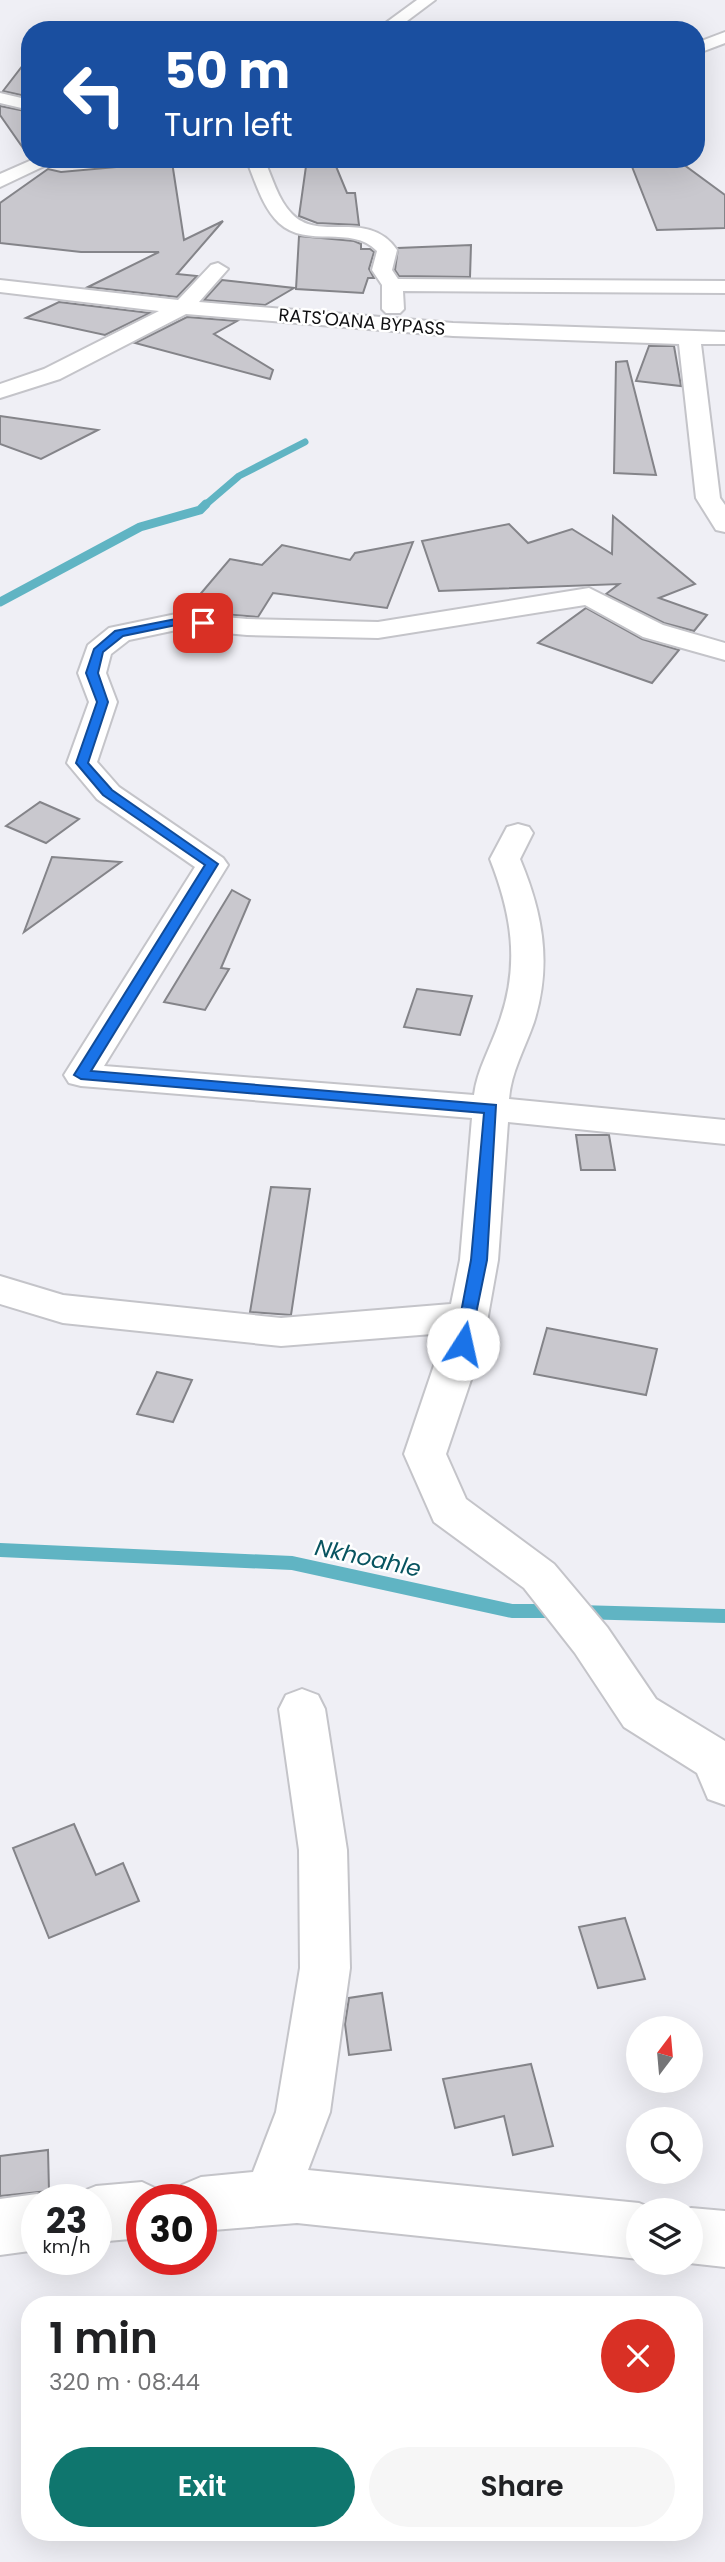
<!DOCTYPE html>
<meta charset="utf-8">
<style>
body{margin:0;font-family:Poppins,sans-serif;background:#f6f6f6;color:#202124;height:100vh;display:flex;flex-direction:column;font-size:26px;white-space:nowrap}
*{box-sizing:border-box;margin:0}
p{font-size:23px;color:#757577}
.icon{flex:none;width:38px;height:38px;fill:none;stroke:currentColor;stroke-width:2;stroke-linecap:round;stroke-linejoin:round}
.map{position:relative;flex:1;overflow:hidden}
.details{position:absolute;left:21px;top:2296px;width:682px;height:245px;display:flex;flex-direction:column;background:#fff;border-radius:28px;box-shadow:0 7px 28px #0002}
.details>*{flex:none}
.banner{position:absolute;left:21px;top:21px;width:684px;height:147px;border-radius:28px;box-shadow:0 7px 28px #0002;background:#1a4fa0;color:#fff;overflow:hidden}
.needle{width:46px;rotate:16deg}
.controls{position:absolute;left:626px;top:2016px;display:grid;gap:14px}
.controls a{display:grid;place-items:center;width:77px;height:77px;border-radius:50%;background:#fff;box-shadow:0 7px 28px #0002;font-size:35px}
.speed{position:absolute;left:21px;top:2184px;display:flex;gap:14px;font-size:35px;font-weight:700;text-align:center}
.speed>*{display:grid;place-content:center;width:91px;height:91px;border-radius:50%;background:#fff;box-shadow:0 7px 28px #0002;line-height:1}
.speed small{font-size:18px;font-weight:400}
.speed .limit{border:10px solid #d22;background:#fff;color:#111}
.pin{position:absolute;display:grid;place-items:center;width:60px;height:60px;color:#fff;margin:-30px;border-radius:14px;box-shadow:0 4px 10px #0006}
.me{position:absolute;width:77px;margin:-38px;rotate:10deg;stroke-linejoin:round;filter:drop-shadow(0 0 5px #0008)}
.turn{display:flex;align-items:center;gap:24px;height:147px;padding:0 28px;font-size:32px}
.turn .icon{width:91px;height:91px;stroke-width:2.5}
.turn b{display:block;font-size:49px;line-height:60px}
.round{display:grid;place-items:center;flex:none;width:74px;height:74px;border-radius:37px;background:#f6f6f6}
.overview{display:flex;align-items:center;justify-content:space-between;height:119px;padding:0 28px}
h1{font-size:42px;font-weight:600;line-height:52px}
.button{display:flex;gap:14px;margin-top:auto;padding:14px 28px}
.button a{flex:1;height:80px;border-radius:42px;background:#0f766e;color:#fff;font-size:28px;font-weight:600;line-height:80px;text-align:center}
.button a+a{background:#f6f6f6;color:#202124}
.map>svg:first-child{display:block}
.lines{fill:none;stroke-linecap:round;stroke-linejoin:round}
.stream-far2{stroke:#60b4c3;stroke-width:7}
.stream-far1{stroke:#60b4c3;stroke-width:9}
.stream{stroke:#60b4c3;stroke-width:14}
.building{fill:#c9c8ce;stroke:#848489;stroke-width:2}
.minor-casing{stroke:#c4c4c9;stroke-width:4}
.minor{fill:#fff;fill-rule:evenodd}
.route{fill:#1a73e8;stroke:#114b97;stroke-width:2}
.labels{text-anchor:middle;stroke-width:5;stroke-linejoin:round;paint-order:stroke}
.far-street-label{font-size:18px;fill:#0f0f11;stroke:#fff}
.water-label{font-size:23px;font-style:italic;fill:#085460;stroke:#fff}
</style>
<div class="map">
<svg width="725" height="2562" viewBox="0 0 725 2562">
<rect width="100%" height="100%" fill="#efeff5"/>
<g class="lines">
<!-- stream-far2 -->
<path class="stream-far2" d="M204,506L239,476L305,442"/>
<!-- stream-far1 -->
<path class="stream-far1" d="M0,602L140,527L200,510L206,504"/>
<!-- stream -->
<g class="stream">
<path d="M0,1550L292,1563L512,1611H557"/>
<path d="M578,1612L725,1616"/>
</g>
</g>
<!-- building -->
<g class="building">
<path d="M30,56V97L3,91Z"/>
<path d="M0,106L30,112V158L0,115Z"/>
<path d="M307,159H333L347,193H355L359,225L317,223L299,216Z"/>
<path d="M629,159H676L725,195V228L657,230Z"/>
<path d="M172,162L184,240L223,221L177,274L197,276L177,297L88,287L159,252H81L0,243V203L48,169L61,172Z"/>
<path d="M299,236L354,241L361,244V249H370L374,252L369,269L374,278H368L363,293L296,289Z"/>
<path d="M471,245L470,277L399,276L395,270L398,248Z"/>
<path d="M222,280L294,288L265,305L204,300Z"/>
<path d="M59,302L150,313L105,335L26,318Z"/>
<path d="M187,317L237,321L214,334L273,370L270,379L135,343Z"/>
<path d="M649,346H674L681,386L636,381Z"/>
<path d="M627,361L656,475L614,473L616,362Z"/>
<path d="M0,416L98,430L41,459L0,444Z"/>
<path d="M613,516L695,584L659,598L707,615L694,631L664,623L606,594L619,584L439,591L422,541L509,524L528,543L572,529L612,554Z"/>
<path d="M413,542L387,608L273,593L258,617L186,611L230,559L262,565L282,545L350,560L355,553Z"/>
<path d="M586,608L642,639L679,650L652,683L538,643Z"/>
<path d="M40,802L79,819L46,843L6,826Z"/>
<path d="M52,857L121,862L24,932Z"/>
<path d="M232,890L250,900L221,968L229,969L205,1010L164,1002Z"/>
<path d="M417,989L472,996L460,1035L404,1027Z"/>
<path d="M576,1135H609L615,1170H581Z"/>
<path d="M271,1187L310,1189L291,1315L250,1312Z"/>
<path d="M547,1328L657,1349L646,1395L534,1374Z"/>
<path d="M157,1372L192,1380L173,1422L137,1414Z"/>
<path d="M74,1824L96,1875L123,1863L139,1901L49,1938L13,1848Z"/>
<path d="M625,1918L645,1979L598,1988L579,1927Z"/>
<path d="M382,1993L391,2050L349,2055L345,2024L349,1998Z"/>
<path d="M531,2064L553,2146L513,2155L504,2116L455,2128L443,2079Z"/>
<path d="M48,2150L49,2191L0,2196V2156Z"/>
</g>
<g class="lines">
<defs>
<g id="minor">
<path d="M417,0H435L395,30H376Z"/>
<path d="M725,32V43L696,54V43Z"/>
<path d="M0,93L30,100V110L0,103Z"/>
<path d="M34,159H59L0,187V174Z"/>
<path d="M246,159H264C272,177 278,200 292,214C320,243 368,208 397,250L392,270L398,279L725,281V293L403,291L404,309L400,313H386L382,309V285L372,270L377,251C351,224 307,249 279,223C262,207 255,180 246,159Z"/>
<path d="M218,263L228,269L199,302L453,323L725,332V344H701L720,498L725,505V532L716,530L696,498L679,344L453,336L186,314L60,379L0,398V384L44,369L159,311L0,292V280L178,300L211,265Z"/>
<path d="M589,588L663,625L725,643V660L643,637L585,605L378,638L247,635L181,629L129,640L111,654L106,673L117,702L97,762L119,787L223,858L228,865L104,1066L474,1095C477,1070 491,1047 499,1023C520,965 512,915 490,859L507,827L518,824L529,827L533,833L520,859C543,914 552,964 534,1022C525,1048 511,1072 509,1099L725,1120V1144L508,1122L498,1260L483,1344L446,1454L466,1499L554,1564L607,1627L656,1699L725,1741V1805L708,1799L697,1773L624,1727L575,1653L524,1588L434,1522L404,1454L445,1333L281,1346L63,1323L0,1304V1276L63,1295L281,1318L451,1304L460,1260L472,1118L81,1086L69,1083L64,1075L195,867L97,799L67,763L89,702L78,673L88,645L109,628L181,613L247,619L378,622Z"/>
<path d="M302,1689L318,1695L325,1709L347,1850L350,1968L330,2112L308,2170L639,2203L656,2210H639V2259L297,2223L201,2231V2200H175L182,2185L201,2177L253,2172L276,2112L300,1968L299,1850L279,1709L286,1695Z"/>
<path d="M142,2182L161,2191L165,2200H142V2238L96,2242V2200H74L76,2194L96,2186Z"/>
<path d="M37,2194L50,2200H37V2250L0,2255V2199Z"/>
<path d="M691,2208L725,2211V2267L689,2263H691V2210H686Z"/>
</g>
</defs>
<!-- minor casing -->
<use href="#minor" class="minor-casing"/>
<!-- minor -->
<use href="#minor" class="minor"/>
</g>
<!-- route -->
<path class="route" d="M181,618L209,623L203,626L181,624L123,636L103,652L98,673L108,702L88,763L112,790L218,864L91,1071L496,1105L487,1260L469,1348L463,1350L455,1344L471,1260L484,1113L81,1079L74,1075L205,865L103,795L76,763L97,702L86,673L94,649L115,631Z"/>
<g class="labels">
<!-- far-street labels -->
<g class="far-street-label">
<text transform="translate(362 322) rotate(5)" y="6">RATS'OANA BYPASS</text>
</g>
<!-- water labels -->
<g class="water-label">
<text transform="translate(368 1558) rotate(12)" y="8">Nkhoahle</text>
</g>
</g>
</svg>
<div class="controls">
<a><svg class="needle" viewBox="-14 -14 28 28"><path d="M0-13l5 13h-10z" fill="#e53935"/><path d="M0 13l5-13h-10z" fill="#757577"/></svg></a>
<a><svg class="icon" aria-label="search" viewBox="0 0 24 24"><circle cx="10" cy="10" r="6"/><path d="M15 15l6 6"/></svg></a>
<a><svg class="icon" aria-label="layers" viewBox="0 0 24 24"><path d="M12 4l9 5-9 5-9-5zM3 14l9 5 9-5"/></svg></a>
</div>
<div class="speed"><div>23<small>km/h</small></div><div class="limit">30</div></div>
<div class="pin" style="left:203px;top:623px;background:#d93025"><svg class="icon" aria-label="arrive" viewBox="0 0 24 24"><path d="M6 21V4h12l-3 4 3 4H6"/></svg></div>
<svg class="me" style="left:463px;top:1344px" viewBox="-20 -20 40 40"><circle r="19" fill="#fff"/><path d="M0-13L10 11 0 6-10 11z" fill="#1a73e8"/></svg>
<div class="banner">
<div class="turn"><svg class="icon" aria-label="left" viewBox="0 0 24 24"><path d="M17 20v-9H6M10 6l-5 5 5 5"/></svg><div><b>50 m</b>Turn left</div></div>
</div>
<section class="details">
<div class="overview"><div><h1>1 min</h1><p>320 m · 08:44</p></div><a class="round" style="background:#d93025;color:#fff"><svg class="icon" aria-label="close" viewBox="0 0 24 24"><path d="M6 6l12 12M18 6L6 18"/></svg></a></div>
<div class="button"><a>Exit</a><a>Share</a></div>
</section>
</div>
